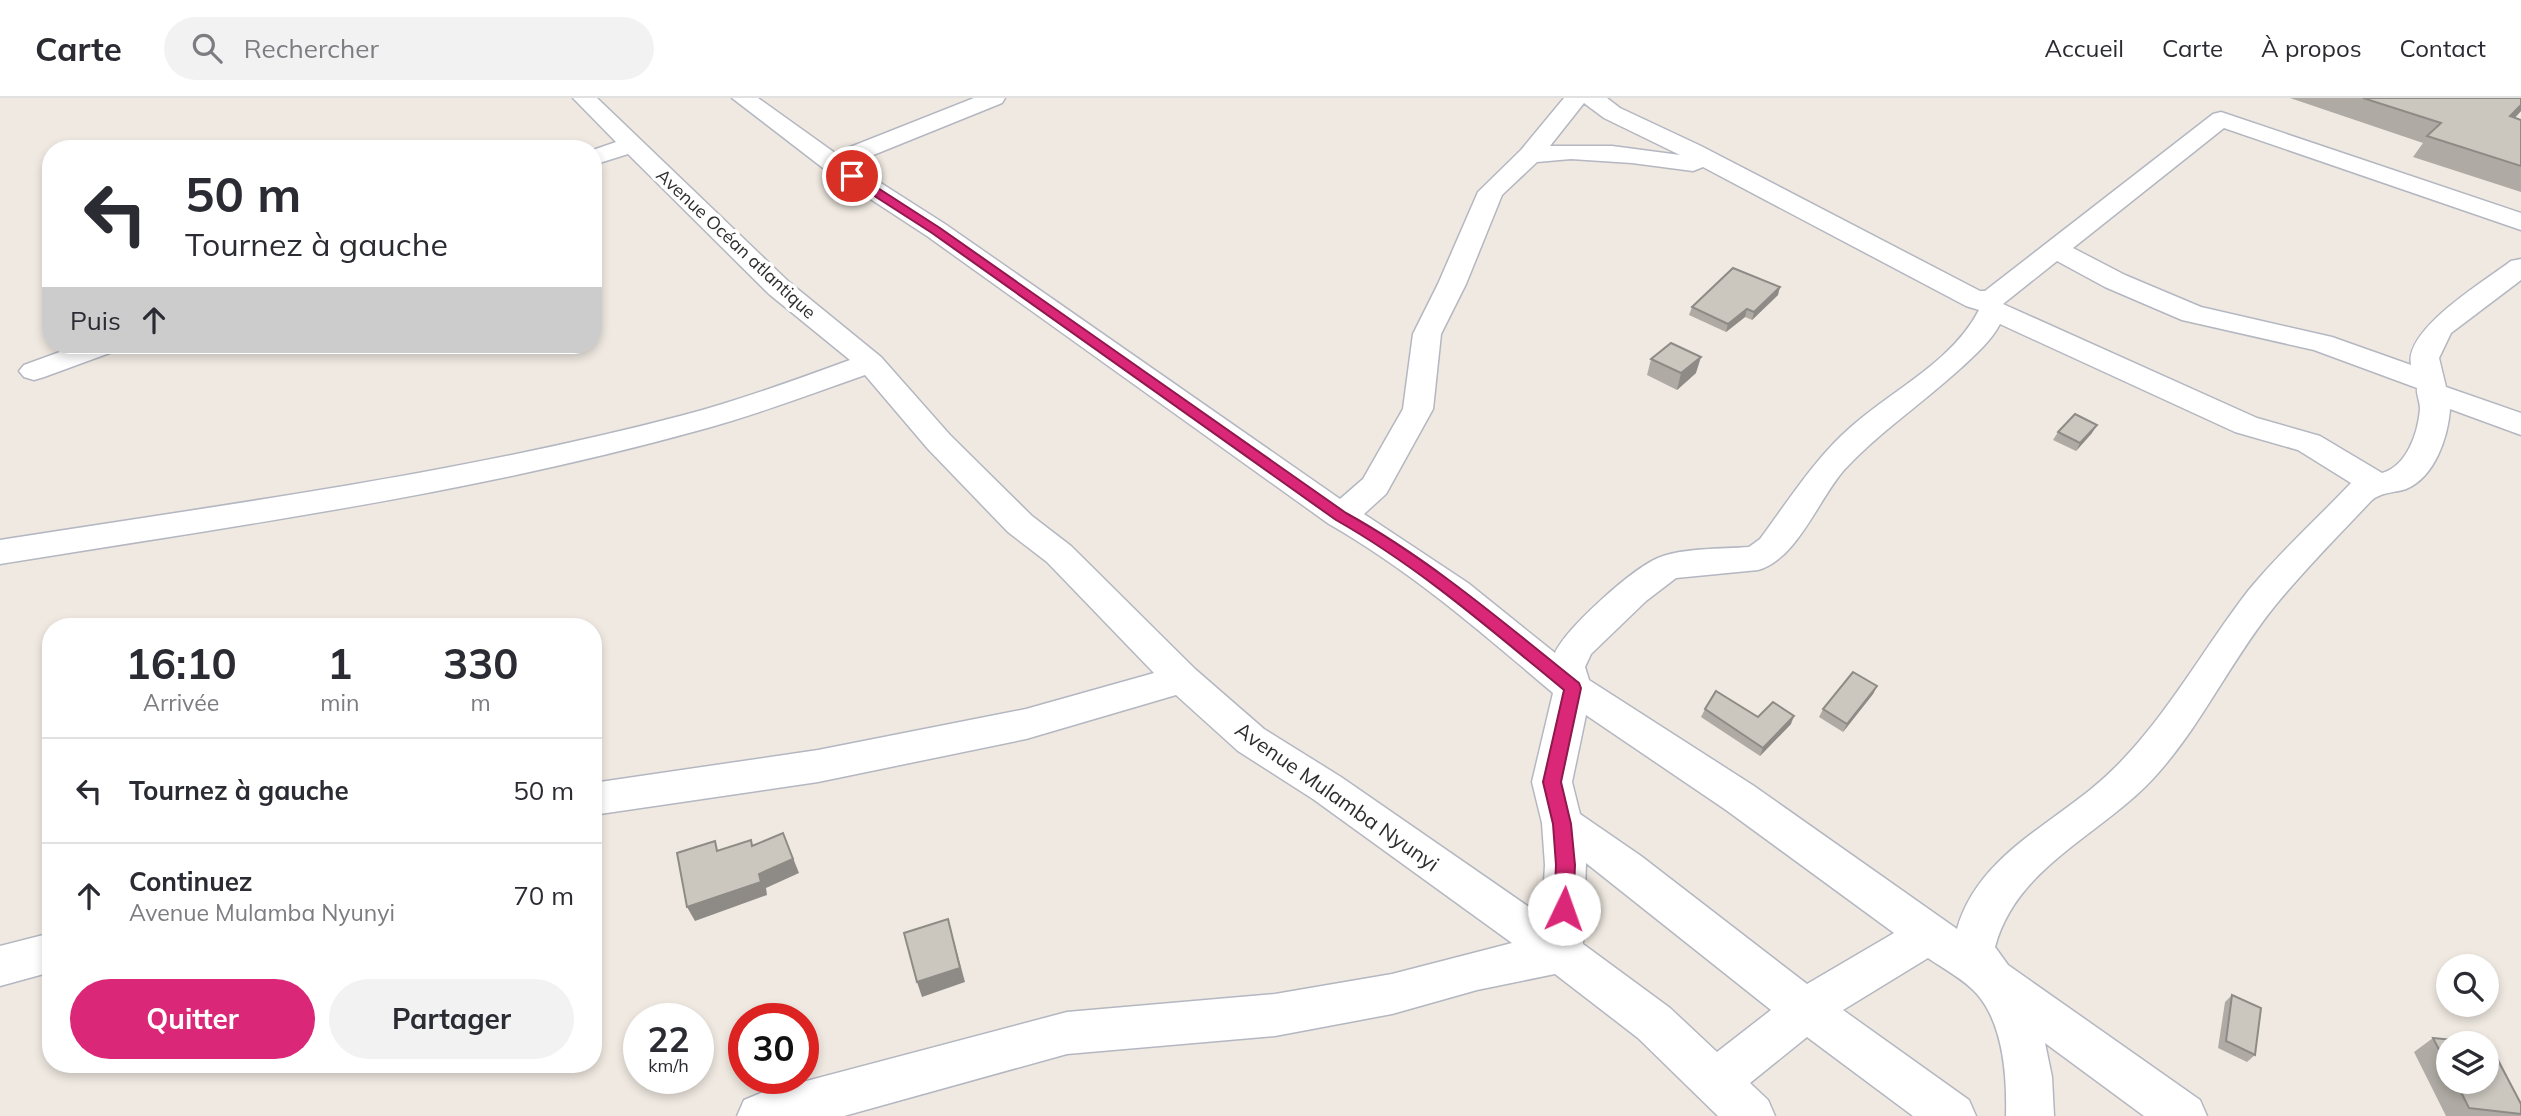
<!DOCTYPE html>
<html lang="fr">
<meta charset="utf-8">
<style>
body{margin:0;font-family:Mulish,sans-serif;background:#f2f2f3;color:#2b2b33;height:100vh;display:flex;flex-direction:column;font-size:26px;white-space:nowrap}
*{box-sizing:border-box;margin:0}
p{font-size:23px;color:#7c7c81}
.icon{flex:none;width:38px;height:38px;fill:none;stroke:currentColor;stroke-width:2;stroke-linecap:round;stroke-linejoin:round}
.map{position:relative;flex:1;overflow:hidden}
.drawer{position:absolute;left:42px;top:520px;width:560px;height:455px;display:flex;flex-direction:column;background:#fff;border-radius:28px;box-shadow:0 4px 10px #0003}
.drawer>*{flex:none}
.top-card{position:absolute;left:42px;top:42px;width:560px;height:214px;border-radius:28px;box-shadow:0 4px 10px #0003;background:#fff;color:#2b2b33;overflow:hidden}
.controls{position:absolute;left:2436px;top:856px;display:grid;gap:14px}
.controls a{display:grid;place-items:center;width:63px;height:63px;border-radius:50%;background:#fff;box-shadow:0 4px 10px #0003;font-size:35px}
.speed{position:absolute;left:623px;top:905px;display:flex;gap:14px;font-size:35px;font-weight:700;text-align:center}
.speed>*{display:grid;place-content:center;width:91px;height:91px;border-radius:50%;background:#fff;box-shadow:0 4px 10px #0003;line-height:1}
.speed small{font-size:18px;font-weight:400}
.speed .limit{border:10px solid #d22;background:#fff;color:#111}
.pin{position:absolute;display:grid;place-items:center;width:60px;height:60px;color:#fff;margin:-30px;border:4px solid #fff;border-radius:50%;box-shadow:0 2px 7px #0007}
.me{position:absolute;width:77px;margin:-38px;rotate:3deg;stroke-linejoin:round;filter:drop-shadow(0 0 5px #0008)}
.turn{display:flex;align-items:center;gap:24px;height:147px;padding:0 28px;font-size:32px}
.turn .icon{width:91px;height:91px;stroke-width:2.5}
.turn b{display:block;font-size:49px;line-height:60px}
.then{display:flex;align-items:center;height:66px;padding:0 28px;background:#0003;gap:14px;font-size:26px}
.eta{display:flex;justify-content:space-evenly;align-items:center;height:119px;text-align:center}
.eta b{font-size:42px;font-weight:700;line-height:49px}
.action{display:flex;gap:14px;margin-top:auto;padding:14px 28px}
.action a{flex:1;height:80px;border-radius:42px;background:#db2777;color:#fff;font-size:28px;font-weight:700;line-height:80px;text-align:center}
.action a+a{background:#f2f2f3;color:#2b2b33}
ul{padding:0;list-style:none}
li{display:flex;align-items:center;gap:21px;height:105px;padding:0 28px;border-top:2px solid #e1e1e2}
li div{flex:1}
li b{display:block;font-size:26px}
li em{font-style:normal}
header{display:flex;align-items:center;gap:42px;box-sizing:border-box;height:98px;padding:0 35px;background:#fff;border-bottom:2px solid #e1e1e2}
header strong{font-size:33px}
nav{display:flex;gap:38px;margin-inline-start:auto;font-size:24px}
.search{width:490px;height:63px;background:#f2f2f3;display:flex;align-items:center;gap:18px;box-sizing:border-box;padding:0 24px;border-radius:38px;color:#7c7c81;font-size:26px}
.map>svg:first-child{display:block}
.lines{fill:none;stroke-linecap:round;stroke-linejoin:round}
.minor-casing{stroke:#b4b7c1;stroke-width:3}
.minor{fill:#fff;fill-rule:evenodd}
.wall{fill:#afaba4}
.shaded-wall{fill:#8e8b86}
.building{fill:#cbc7bf;stroke:#8e8b86;stroke-width:2}
.route{fill:#db2777;stroke:#8e194d;stroke-width:2}
.labels{text-anchor:middle;stroke-width:7;stroke-linejoin:round;paint-order:stroke}
.far-street-label{font-size:18px;fill:#2e2e2e;stroke:#fff}
.street-label{font-size:21px;fill:#2e2e2e;stroke:#fff}
</style>
<header>
<strong>Carte</strong>
<div class="search"><svg class="icon" aria-label="search" viewBox="0 0 24 24"><circle cx="10" cy="10" r="6"/><path d="M15 15l6 6"/></svg>Rechercher</div>
<nav><a>Accueil</a><a>Carte</a><a>À propos</a><a>Contact</a></nav>
</header>
<div class="map">
<svg width="2521" height="1018" viewBox="0 0 2521 1018">
<rect width="100%" height="100%" fill="#efe9e1"/>
<g class="lines">
<defs>
<g id="minor">
<path d="M573,0H597L789,184L881,259L950,337L1032,418L1071,448L1195,571L1264,631L1341,679L1542,818L1545,767L1542,725L1532,684L1553,595C1481,534 1411,473 1329,426L927,138L823,70L732,0H758L835,55L974,0H1005L1002,5L851,66L945,126L1340,401L1363,381L1403,311L1413,236L1438,186L1478,94L1521,52L1564,0H1607L1620,10L1701,48L1980,193H1985L2213,16L2221,14L2521,115V132L2224,30L2073,150L2125,177L2201,209L2332,239L2411,267C2404,231 2485,183 2511,163L2521,161V182L2451,235L2439,260L2446,289L2521,315V337L2450,311C2448,339 2435,379 2406,391C2394,395 2380,394 2371,403C2339,437 2304,472 2274,509C2232,561 2203,624 2159,674C2107,735 2017,766 1995,849L2008,867L2200,1002L2207,1018H2144L2045,945L2052,979L2054,1018H2006C2007,979 2004,927 1977,896C1965,882 1944,871 1928,860L1843,912L1969,1002L1976,1018H1913L1807,939L1750,985L1768,1002L1775,1018H1718L1638,940L1555,876L1477,892L1392,916L1275,938L1067,956L844,1018H737L744,1002L761,995L1067,914L1275,896L1392,876L1512,845L1313,701L1238,653L1176,597L1026,641L818,684L593,717V685L818,652L1026,611L1154,575L1047,464L1008,434L928,351L865,277C811,296 756,317 700,332C471,396 234,428 0,466V442C228,406 460,376 684,317C740,302 795,282 850,262L769,196L628,56L593,67V52L616,44ZM1584,5L1604,20L1680,57L1612,48H1550ZM1571,61L1632,65L1693,73L1703,69L1966,208L1979,212C1953,263 1894,291 1852,328C1815,360 1789,402 1760,441L1749,449C1723,451 1681,450 1658,460C1632,471 1566,530 1555,555L1468,485L1364,416L1386,396L1433,311L1441,236L1466,186L1502,97L1537,64ZM2057,163L2105,189L2182,222L2314,252L2417,290C2416,296 2420,303 2420,311C2418,335 2407,368 2382,375L2320,338L2257,320L2003,206ZM2000,226L2235,334L2298,352L2351,385C2317,421 2279,455 2248,493C2197,559 2156,639 2090,692C2039,733 1976,764 1957,831L1754,688L1589,582L1585,569L1591,556L1646,503L1676,480L1758,472C1797,461 1818,402 1844,372C1879,334 1923,305 1961,270C1975,257 1991,243 2000,226ZM1586,617L1726,712L1894,835L1807,886L1641,758L1580,716L1572,684ZM1586,765L1771,912L1717,954L1670,910L1583,846Z"/>
<path d="M79,247H119L115,253L44,279L34,282L24,279L19,273L24,267Z"/>
<path d="M51,835V874L0,888V848Z"/>
</g>
</defs>
<!-- minor casing -->
<use href="#minor" class="minor-casing"/>
<!-- minor -->
<use href="#minor" class="minor"/>
</g>
<!-- wall -->
<g class="wall">
<path d="M2290,0H2521V13L2515,20L2521,22V94L2413,59L2423,45Z"/>
<path d="M1778,197L1752,222L1745,219L1726,234L1689,217L1692,209Z"/>
<path d="M1651,261L1696,275L1677,292L1647,277Z"/>
<path d="M2058,334L2092,335L2076,353L2053,342Z"/>
<path d="M1877,588L1873,596L1843,634L1819,619L1823,611Z"/>
<path d="M1705,611L1758,619L1791,626L1760,658L1701,619Z"/>
<path d="M2232,897L2255,957L2247,964L2218,950L2225,904Z"/>
<path d="M2433,940L2448,945V984H2487L2521,1006V1018H2446L2414,954Z"/>
</g>
<!-- shaded-wall -->
<g class="shaded-wall">
<path d="M2521,7V13L2496,39L2510,18Z"/>
<path d="M1780,189L1778,197L1752,222L1754,214Z"/>
<path d="M1747,211L1745,219L1726,234L1728,226Z"/>
<path d="M1701,259L1696,275L1677,292L1681,275Z"/>
<path d="M2097,327L2092,335L2076,353L2080,345Z"/>
<path d="M1877,588L1873,596L1843,634L1847,626Z"/>
<path d="M1794,618L1791,626L1760,658L1763,650Z"/>
<path d="M783,735L799,775L766,790L767,797L695,823L687,809L759,776Z"/>
<path d="M948,821L965,884L922,899L917,884Z"/>
</g>
<!-- building -->
<g class="building">
<path d="M2363,0H2521V7L2510,18L2521,22V68L2427,38L2441,25Z"/>
<path d="M1733,170L1780,189L1754,214L1747,211L1728,226L1692,209Z"/>
<path d="M1671,245L1701,259L1681,275L1651,261Z"/>
<path d="M2075,316L2097,327L2080,345L2058,334Z"/>
<path d="M1853,574L1877,588L1847,626L1823,611Z"/>
<path d="M1716,593L1758,619L1773,604L1794,618L1763,650L1705,611Z"/>
<path d="M783,735L793,761L759,776L761,784L687,809L677,755L715,743L717,753L751,742L752,748Z"/>
<path d="M948,821L960,870L917,884L904,835Z"/>
<path d="M2232,897L2261,910L2255,957L2226,943Z"/>
<path d="M2433,940L2484,945H2448V969Z"/>
<path d="M2487,945H2489L2521,1006V1016L2469,1010L2456,984H2487Z"/>
</g>
<!-- route -->
<path class="route" d="M848,76H856L940,130L1346,415C1431,462 1504,525 1579,585L1581,590L1561,684L1571,726L1575,767L1573,811L1570,817L1564,820L1557,817L1554,811L1556,767L1553,726L1543,684L1564,592C1491,532 1419,469 1336,422L932,135L848,81Z"/>
<g class="labels">
<!-- far-street labels -->
<g class="far-street-label">
<text transform="translate(736 146) rotate(43)" y="6">Avenue Océan atlantique</text>
</g>
<!-- street labels -->
<g class="street-label">
<text transform="translate(1337 699) rotate(35)" y="7">Avenue Mulamba Nyunyi</text>
</g>
</g>
</svg>
<div class="controls">
<a><svg class="icon" aria-label="search" viewBox="0 0 24 24"><circle cx="10" cy="10" r="6"/><path d="M15 15l6 6"/></svg></a>
<a><svg class="icon" aria-label="layers" viewBox="0 0 24 24"><path d="M12 4l9 5-9 5-9-5zM3 14l9 5 9-5"/></svg></a>
</div>
<div class="speed"><div>22<small>km/h</small></div><div class="limit">30</div></div>
<div class="pin" style="left:852px;top:78px;background:#d93025"><svg class="icon" aria-label="arrive" viewBox="0 0 24 24"><path d="M6 21V4h12l-3 4 3 4H6"/></svg></div>
<svg class="me" style="left:1564px;top:811px" viewBox="-20 -20 40 40"><circle r="19" fill="#fff"/><path d="M0-13L10 11 0 6-10 11z" fill="#db2777"/></svg>
<div class="top-card">
<div class="turn"><svg class="icon" aria-label="left" viewBox="0 0 24 24"><path d="M17 20v-9H6M10 6l-5 5 5 5"/></svg><div><b>50 m</b>Tournez à gauche</div></div>
<div class="then">Puis<svg class="icon" aria-label="ahead" viewBox="0 0 24 24"><path d="M12 20V5M6 11l6-6 6 6"/></svg></div>
</div>
<section class="drawer">
<div class="eta">
<div><b>16:10</b><p>Arrivée</p></div>
<div><b>1</b><p>min</p></div>
<div><b>330</b><p>m</p></div>
</div>
<ul>
<li><svg class="icon" aria-label="left" viewBox="0 0 24 24"><path d="M17 20v-9H6M10 6l-5 5 5 5"/></svg><div><b>Tournez à gauche</b></div><em>50 m</em></li>
<li><svg class="icon" aria-label="ahead" viewBox="0 0 24 24"><path d="M12 20V5M6 11l6-6 6 6"/></svg><div><b>Continuez</b><p>Avenue Mulamba Nyunyi</p></div><em>70 m</em></li>
</ul>
<div class="action"><a>Quitter</a><a>Partager</a></div>
</section>
</div>
